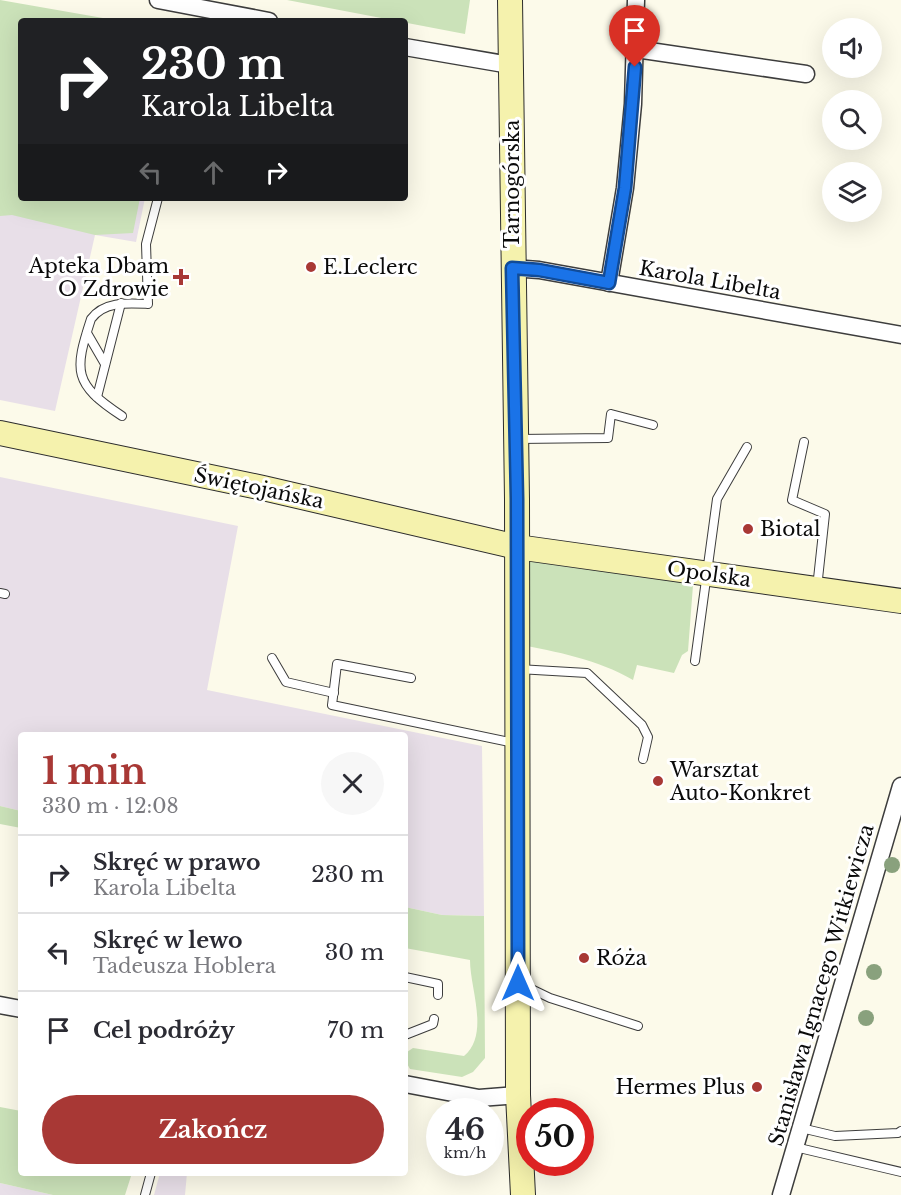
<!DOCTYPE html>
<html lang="pl">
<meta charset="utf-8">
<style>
body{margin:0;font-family:"Libre Baskerville",serif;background:#f7f7f7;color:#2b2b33;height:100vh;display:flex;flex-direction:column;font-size:22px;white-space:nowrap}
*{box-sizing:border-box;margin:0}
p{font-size:20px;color:#7c7c81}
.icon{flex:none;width:33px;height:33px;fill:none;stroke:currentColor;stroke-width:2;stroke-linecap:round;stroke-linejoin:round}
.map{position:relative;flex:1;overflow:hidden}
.details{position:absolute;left:18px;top:732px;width:390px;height:444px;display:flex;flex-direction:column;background:#fff;border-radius:6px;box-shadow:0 6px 24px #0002}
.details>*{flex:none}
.hud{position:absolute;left:18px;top:18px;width:390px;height:183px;border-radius:6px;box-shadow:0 6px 24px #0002;background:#202124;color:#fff;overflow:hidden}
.controls{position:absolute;left:822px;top:18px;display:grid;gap:12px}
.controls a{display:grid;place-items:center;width:60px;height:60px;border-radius:50%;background:#fff;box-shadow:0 6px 24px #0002;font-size:30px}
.speed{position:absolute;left:426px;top:1098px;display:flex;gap:12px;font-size:30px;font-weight:700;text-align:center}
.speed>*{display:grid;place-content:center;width:78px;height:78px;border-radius:50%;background:#fff;box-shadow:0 6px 24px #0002;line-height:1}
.speed small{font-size:15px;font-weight:400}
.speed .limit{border:9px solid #d22;background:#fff;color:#111}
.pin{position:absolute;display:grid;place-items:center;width:51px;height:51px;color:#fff;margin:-62px -26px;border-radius:50% 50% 50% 0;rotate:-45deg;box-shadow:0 0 6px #0007}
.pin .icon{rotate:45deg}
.me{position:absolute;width:66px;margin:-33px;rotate:0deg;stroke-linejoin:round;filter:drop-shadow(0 0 4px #0008)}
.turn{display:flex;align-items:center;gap:21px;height:126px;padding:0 24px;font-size:27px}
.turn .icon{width:78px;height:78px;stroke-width:2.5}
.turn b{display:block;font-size:42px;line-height:51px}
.lanes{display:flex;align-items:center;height:57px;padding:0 24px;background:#0003;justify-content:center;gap:30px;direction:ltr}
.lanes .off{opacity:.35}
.round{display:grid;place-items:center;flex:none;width:63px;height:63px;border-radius:32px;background:#f7f7f7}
.summary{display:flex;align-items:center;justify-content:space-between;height:102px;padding:0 24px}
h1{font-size:36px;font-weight:700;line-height:45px;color:#a83835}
.button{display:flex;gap:12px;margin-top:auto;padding:12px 24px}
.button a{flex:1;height:69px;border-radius:36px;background:#a83835;color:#fff;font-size:24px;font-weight:700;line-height:69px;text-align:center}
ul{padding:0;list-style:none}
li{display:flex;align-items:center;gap:18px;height:78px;padding:0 24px;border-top:2px solid #e1e1e2}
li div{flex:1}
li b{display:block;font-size:22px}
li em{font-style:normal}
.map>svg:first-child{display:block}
.industrial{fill:#e8dfe8}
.green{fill:#cbe2b9}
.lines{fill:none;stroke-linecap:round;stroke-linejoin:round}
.lane-casing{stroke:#3d3d3d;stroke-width:10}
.street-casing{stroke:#3d3d3d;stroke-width:19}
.secondary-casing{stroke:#2c2c2c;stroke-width:26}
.lane{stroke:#fff;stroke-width:8}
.street{stroke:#fff;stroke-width:16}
.secondary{stroke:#f5f2ad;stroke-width:24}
.tree{fill:#89a17d}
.route-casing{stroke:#114b97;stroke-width:15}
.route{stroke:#1a73e8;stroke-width:10}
.poi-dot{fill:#a83835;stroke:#fff;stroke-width:2}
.labels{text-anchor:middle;stroke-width:6;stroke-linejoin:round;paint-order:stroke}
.street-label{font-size:20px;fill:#0a0a0a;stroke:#fff}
.poi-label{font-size:20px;fill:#0a0a0a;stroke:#fff;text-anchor:start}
</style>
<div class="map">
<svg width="901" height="1195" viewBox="0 0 901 1195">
<rect width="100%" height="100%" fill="#fcfaea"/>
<!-- industrial -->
<g class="industrial">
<path d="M0,5L21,21V198H145L136,242L95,235L55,411L0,400Z"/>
<path d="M0,477L238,526L207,690L482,746L484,916L442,915L405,907V735H21V811L0,806Z"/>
<path d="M160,1173H187L185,1195H154Z"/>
<path d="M0,1183L53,1195H0Z"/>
</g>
<!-- green -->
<g class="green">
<path d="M0,0L120,21H21V198H140L133,233L95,235L12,215L0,216Z"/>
<path d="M287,0H470L465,34Z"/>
<path d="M517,547L694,572L688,651L682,655L674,673L637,665L633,680C597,659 557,652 517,644Z"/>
<path d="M0,806L21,811V828L0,824Z"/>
<path d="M405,907L442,915L484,916L485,1058L473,1072L462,1077L410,1069L406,1062L407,1052L413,1048L464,1056C490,1034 470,989 470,960L405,948Z"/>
<path d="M0,1107L21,1111V1173H132L125,1195H53L0,1183Z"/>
</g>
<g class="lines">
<defs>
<g id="lane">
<path d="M87,333L105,364"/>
<path d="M97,397L121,303"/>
<path d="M122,416C73,384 74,371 91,319C104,301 128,303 148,304L146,244L158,198"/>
<path d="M518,439L608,438L611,414L653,425"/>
<path d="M804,442L792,500L825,514L817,588"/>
<path d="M0,593L5,594"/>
<path d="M272,658L286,682L334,693"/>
<path d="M695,661L717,499L747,447"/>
<path d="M518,669L587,673L642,725L648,737L643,759"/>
<path d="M411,678L337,664L332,705L514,743"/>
<path d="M405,977L438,984V995"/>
<path d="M521,984L550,998L638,1026"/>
<path d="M405,1035L433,1024L434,1019"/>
<path d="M801,1128L835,1136L898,1133L901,1131"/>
<path d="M795,1147L901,1172"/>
<path d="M145,1195L151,1173"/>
</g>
<g id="street">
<path d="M158,0L269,21"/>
<path d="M405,47L510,65"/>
<path d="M636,49L806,74"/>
<path d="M512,268L539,270L901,335"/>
<path d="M609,283L625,188L633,104L636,0"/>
<path d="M0,1005L21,1009"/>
<path d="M405,1084L479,1098L518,1095"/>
<path d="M781,1195L901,786"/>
</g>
<g id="secondary">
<path d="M510,0L517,499L518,1095L523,1195"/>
<path d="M0,433L263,488L517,547L901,601"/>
</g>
</defs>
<!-- lane casing -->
<use href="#lane" class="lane-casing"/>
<!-- street casing -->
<use href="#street" class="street-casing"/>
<!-- secondary casing -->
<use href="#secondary" class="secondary-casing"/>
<!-- lane -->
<use href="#lane" class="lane"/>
<!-- street -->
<use href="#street" class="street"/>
<!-- secondary -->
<use href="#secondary" class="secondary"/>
</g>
<!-- trees -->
<g class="tree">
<circle cx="892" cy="865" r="8"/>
<circle cx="874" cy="972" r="8"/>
<circle cx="866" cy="1018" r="8"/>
</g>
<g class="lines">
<defs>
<path id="route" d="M518,983L517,499L512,268L539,270L609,283L625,188L635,67"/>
</defs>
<!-- route casing -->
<use href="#route" class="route-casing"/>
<!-- route -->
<use href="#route" class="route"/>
</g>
<!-- markers -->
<g class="poi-dot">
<circle cx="311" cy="267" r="6"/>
<path d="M178 268h6v6h6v6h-6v6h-6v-6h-6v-6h6z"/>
<circle cx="748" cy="529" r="6"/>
<circle cx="658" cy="781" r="6"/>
<circle cx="584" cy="958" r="6"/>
<circle cx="757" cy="1087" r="6"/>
</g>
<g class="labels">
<!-- street labels -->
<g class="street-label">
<text transform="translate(512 184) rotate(-90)" y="7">Tarnogórska</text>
<text transform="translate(710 280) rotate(10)" y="7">Karola Libelta</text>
<text transform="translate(259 488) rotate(12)" y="7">Świętojańska</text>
<text transform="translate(709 574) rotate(8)" y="7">Opolska</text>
<text transform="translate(821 985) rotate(-74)" y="7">Stanisława Ignacego Witkiewicza</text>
</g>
<!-- poi labels -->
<g class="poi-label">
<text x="169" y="273" text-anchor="end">Apteka Dbam<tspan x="169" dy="23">O Zdrowie</tspan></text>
<text x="323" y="274">E.Leclerc</text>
<text x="760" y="536">Biotal</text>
<text x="670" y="777">Warsztat<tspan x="670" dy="23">Auto-Konkret</tspan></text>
<text x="596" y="965">Róża</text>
<text x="745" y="1094" text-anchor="end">Hermes Plus</text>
</g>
</g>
</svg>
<div class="controls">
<a><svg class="icon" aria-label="sound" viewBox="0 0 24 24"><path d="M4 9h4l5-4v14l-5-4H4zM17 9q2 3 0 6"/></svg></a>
<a><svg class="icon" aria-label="search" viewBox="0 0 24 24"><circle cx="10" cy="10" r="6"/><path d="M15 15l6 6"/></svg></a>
<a><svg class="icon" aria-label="layers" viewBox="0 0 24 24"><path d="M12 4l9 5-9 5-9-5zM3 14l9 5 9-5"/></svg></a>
</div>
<div class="speed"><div>46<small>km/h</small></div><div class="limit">50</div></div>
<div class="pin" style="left:635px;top:67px;background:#d93025"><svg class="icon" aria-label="arrive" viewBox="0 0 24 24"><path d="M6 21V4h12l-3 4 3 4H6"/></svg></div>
<svg class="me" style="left:518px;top:983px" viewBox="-20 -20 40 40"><path d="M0-17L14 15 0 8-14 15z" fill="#1a73e8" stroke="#fff" stroke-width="4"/></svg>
<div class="hud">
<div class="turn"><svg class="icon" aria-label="right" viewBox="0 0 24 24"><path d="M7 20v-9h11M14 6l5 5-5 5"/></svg><div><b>230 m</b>Karola Libelta</div></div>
<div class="lanes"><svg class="icon off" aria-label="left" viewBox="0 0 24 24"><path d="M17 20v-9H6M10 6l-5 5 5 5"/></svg><svg class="icon off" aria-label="ahead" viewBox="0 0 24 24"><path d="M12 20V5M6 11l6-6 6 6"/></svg><svg class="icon" aria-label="right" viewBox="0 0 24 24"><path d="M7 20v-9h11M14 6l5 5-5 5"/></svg></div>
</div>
<section class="details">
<div class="summary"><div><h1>1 min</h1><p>330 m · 12:08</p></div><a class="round"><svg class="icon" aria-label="close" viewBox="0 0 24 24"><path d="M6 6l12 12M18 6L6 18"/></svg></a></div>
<ul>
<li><svg class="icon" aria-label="right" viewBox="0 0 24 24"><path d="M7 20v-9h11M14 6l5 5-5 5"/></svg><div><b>Skręć w prawo</b><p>Karola Libelta</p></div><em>230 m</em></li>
<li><svg class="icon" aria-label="left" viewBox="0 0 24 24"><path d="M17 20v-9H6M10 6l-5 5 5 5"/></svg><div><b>Skręć w lewo</b><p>Tadeusza Hoblera</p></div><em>30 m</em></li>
<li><svg class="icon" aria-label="arrive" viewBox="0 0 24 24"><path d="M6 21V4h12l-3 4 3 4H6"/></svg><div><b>Cel podróży</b></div><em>70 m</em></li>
</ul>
<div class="button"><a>Zakończ</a></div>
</section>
</div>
